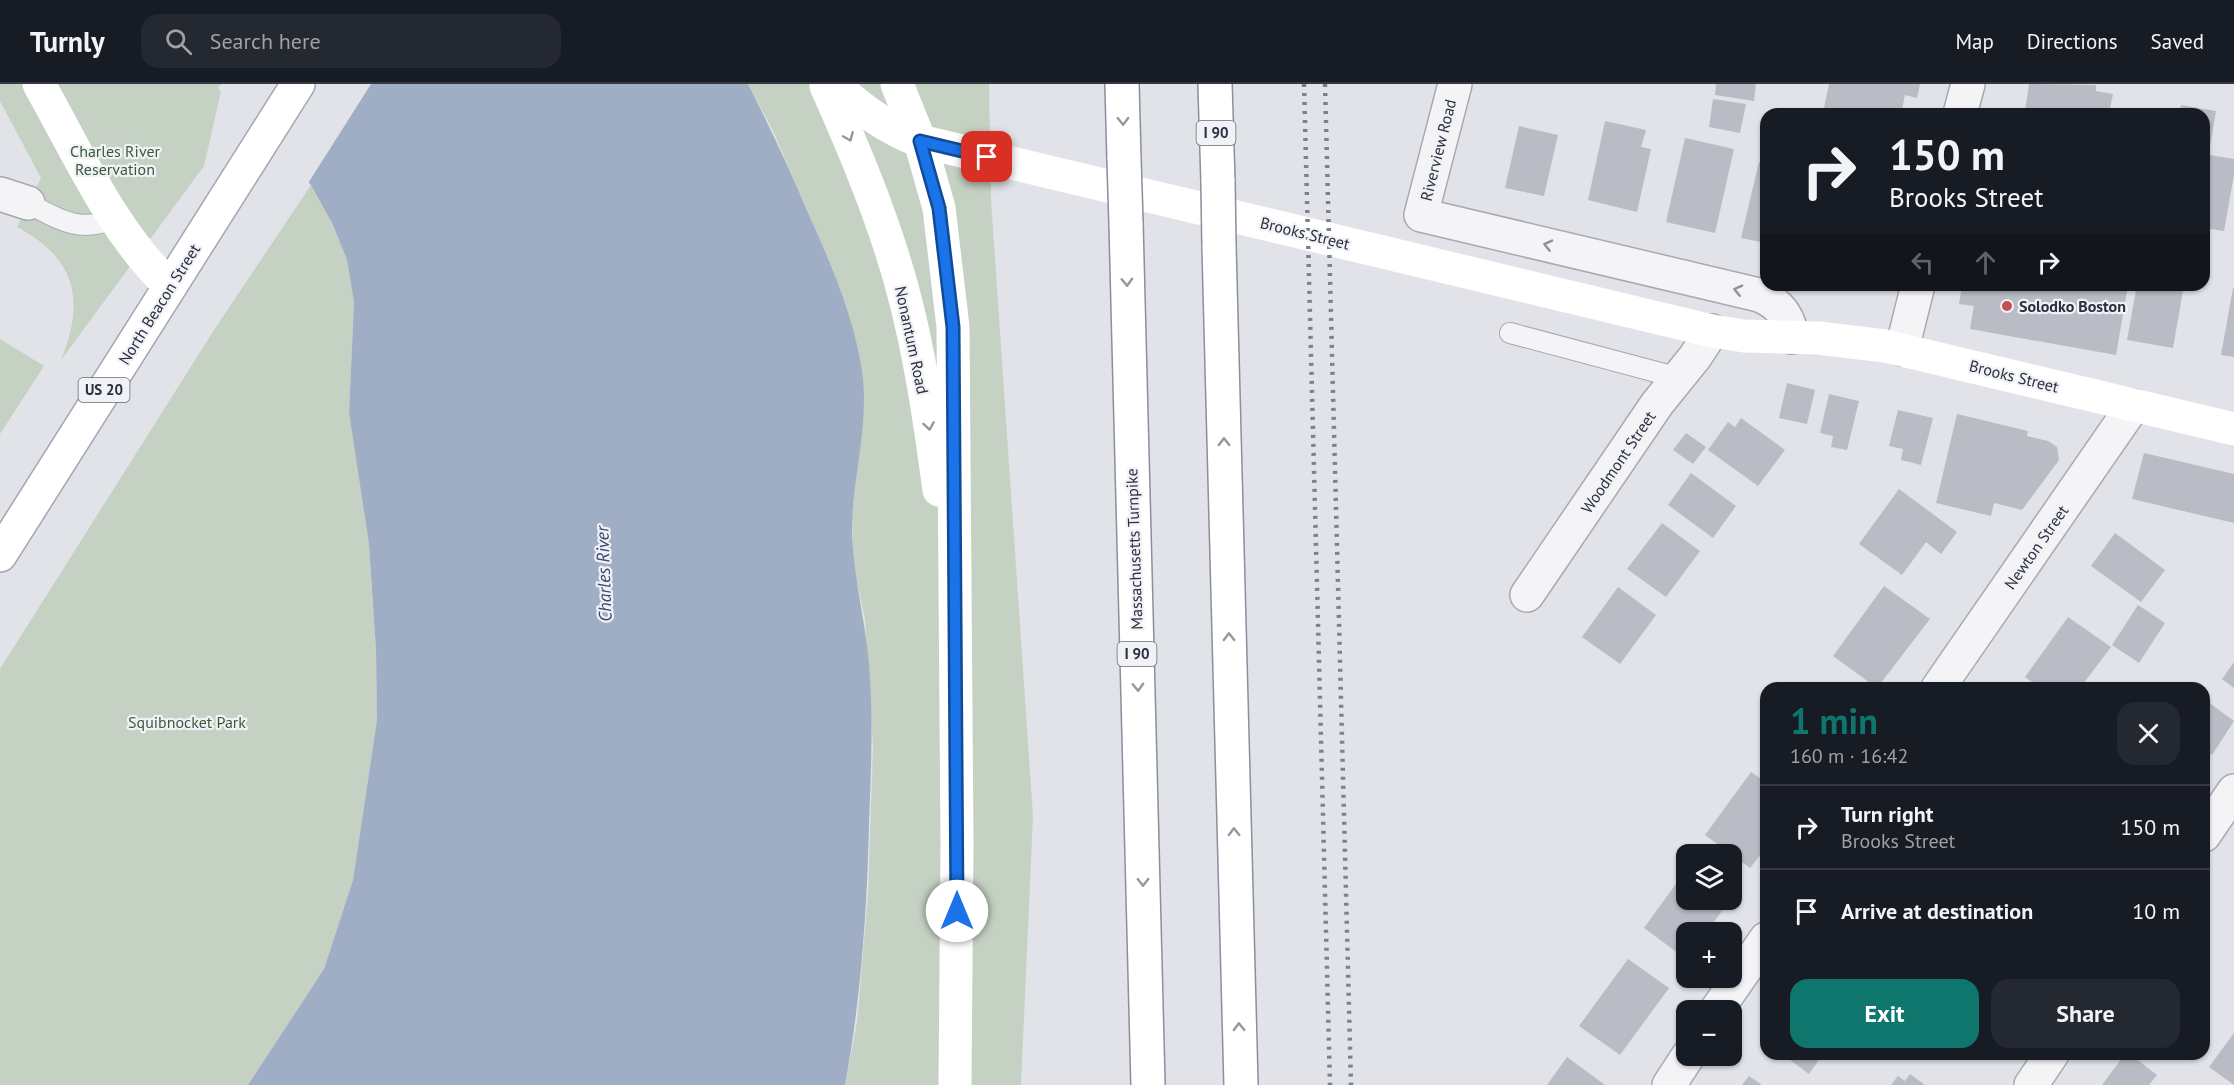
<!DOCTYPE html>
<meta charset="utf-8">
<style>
body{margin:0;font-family:"PT Sans",sans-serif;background:#242831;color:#f1f3f6;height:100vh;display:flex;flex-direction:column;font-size:22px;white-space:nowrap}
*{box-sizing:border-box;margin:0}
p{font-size:20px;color:#9ea1a6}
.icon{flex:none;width:33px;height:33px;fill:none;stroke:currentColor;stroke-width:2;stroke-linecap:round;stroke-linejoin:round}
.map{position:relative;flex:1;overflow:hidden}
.details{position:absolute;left:1760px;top:598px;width:450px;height:378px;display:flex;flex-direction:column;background:#171b24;border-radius:18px;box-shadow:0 2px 4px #0004}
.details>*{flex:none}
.guide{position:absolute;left:1760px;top:24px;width:450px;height:183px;border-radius:18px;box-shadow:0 2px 4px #0004;background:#171b24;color:#f1f3f6;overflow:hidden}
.controls{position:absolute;left:1676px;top:760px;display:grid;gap:12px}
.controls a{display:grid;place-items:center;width:66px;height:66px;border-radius:12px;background:#171b24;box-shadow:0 2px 4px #0004;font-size:30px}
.pin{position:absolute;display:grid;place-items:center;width:51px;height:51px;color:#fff;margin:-26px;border-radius:12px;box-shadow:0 3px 9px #0006}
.me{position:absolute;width:66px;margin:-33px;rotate:0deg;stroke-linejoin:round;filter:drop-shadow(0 0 4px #0008)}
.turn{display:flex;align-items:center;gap:21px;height:126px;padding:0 30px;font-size:27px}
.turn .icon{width:78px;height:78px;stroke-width:2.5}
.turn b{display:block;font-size:42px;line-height:51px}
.lanes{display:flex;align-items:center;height:57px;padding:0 30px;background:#0003;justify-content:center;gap:30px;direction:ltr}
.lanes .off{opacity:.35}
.round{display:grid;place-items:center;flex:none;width:63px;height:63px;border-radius:18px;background:#242831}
.overview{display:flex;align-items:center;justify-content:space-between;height:102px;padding:0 30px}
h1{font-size:36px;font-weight:600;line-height:45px;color:#0f766e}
.button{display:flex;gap:12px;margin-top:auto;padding:12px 30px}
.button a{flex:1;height:69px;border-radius:18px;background:#0f766e;color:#fff;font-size:24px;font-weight:600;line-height:69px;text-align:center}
.button a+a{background:#242831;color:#f1f3f6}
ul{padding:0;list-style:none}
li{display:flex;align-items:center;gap:18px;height:84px;padding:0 30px;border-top:2px solid #363941}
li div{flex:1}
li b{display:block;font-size:22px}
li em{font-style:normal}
header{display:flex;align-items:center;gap:36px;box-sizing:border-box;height:84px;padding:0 30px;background:#171b24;border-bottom:2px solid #363941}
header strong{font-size:28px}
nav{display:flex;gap:33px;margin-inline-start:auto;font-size:21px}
.search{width:420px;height:54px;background:#242831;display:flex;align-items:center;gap:15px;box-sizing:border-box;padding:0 21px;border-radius:18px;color:#9ea1a6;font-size:22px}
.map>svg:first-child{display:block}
.green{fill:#c5d2c3}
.water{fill:#9fadc5}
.pier{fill:#e1e3e9}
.building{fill:#b9bcc5}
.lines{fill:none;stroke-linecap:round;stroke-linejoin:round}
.lane-casing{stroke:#a7a9b3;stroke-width:22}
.street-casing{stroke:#a7a9b3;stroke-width:36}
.primary-casing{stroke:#a2a6b3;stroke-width:36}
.highway-casing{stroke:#8a8f9e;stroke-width:36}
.lane{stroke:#f4f4f7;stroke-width:20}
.street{stroke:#f4f4f7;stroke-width:33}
.secondary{stroke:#fff;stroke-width:33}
.primary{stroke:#fff;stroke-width:33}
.highway{stroke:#fff;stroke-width:33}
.rail{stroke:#7c8191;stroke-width:4.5;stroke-dasharray:3 6;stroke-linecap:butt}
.highway-bridge-casing{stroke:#8a8f9e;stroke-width:36;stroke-linecap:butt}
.highway-bridge{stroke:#fff;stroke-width:33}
.oneway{stroke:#95979f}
.oneway2{stroke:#90929b}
.route-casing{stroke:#114b97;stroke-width:15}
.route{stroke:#1a73e8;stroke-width:10}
.poi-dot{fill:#c25153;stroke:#f1f2f6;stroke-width:2}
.labels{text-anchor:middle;stroke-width:4.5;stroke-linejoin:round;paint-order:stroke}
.shield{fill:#f1f2f6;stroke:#666a76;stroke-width:1.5}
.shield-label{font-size:15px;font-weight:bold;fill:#2b2f3f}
.street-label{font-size:16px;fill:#2b2f3f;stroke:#f1f2f6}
.park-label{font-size:16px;fill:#3b593a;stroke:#f1f2f6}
.poi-label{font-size:16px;font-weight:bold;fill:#2b2f3f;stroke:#f1f2f6;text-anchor:start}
.water-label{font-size:18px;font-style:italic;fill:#39496f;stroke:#f1f2f6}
</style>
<header>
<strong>Turnly</strong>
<div class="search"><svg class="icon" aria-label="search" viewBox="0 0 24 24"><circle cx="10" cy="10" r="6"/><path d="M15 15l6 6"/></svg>Search here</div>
<nav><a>Map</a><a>Directions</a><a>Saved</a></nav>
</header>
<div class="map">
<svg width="2234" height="1001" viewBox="0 0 2234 1001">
<rect width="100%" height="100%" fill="#e1e3e9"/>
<!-- green -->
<g class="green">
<path d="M0,0H219L222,3L204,82L61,276C86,215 75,174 17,143L41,94L0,17Z"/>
<path d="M748,0H989L991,116L1033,732L1021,1001H845L857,938L868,811L873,663L865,535L853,480L852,434L856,390L848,231L828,175L773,47Z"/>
<path d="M311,101L333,141L347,176L354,218L349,329L369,460L376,566L377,636L353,796L324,885L248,1001H0V585L214,246Z"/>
<path d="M0,255L44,282L0,350Z"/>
</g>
<!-- water -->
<path class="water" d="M219,0H748C770,43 790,86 809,131C831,180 854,233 862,287C870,342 851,396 852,451C854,500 868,546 870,595C873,643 871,691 869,739C867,827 861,914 845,1001H248L324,885L353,796L377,636L376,566L369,460L349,329L354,218L347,176L333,141L311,101Z"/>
<!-- pier -->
<path class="pier" d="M221,0H371L307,101L218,4Z"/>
<!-- building -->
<g class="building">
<path d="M1716,0H1756L1754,17L1715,11Z"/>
<path d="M1829,0H1920L1917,14L1905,11L1901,30H1852L1824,24Z"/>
<path d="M2029,0L2096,1V7L2113,10L2109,30H2048L2025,26Z"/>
<path d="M1713,15L1746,20L1740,49L1709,43Z"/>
<path d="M2181,21L2216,27L2210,63L2204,62V30H2179Z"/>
<path d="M1605,37L1646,46L1641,63L1651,65L1637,128L1588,116Z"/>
<path d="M1519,42L1558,51L1544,112L1505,104Z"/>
<path d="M1685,54L1734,65L1715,149L1666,138Z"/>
<path d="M2204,70L2234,75V91L2224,147L2204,144Z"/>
<path d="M1759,78L1766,79V159L1741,154Z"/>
<path d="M1962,201H2128L2116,271L1970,245L1974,222L1959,220Z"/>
<path d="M2137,201H2184L2173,264L2127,256Z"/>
<path d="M2233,204H2234V273L2221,271Z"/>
<path d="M1787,299L1815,306L1807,340L1779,334Z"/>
<path d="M1829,310L1859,317L1847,366L1831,363L1833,352L1820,349Z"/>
<path d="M1898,326L1933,334L1921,381L1901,376L1903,365L1889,362Z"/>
<path d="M1957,330L2028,347L2027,352L2048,357L2057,363L2059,376L2022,426L1994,419L1991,432L1936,419Z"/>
<path d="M1741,334L1785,366L1758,402L1708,366L1728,338L1735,343Z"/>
<path d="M1686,349L1706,363L1693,380L1673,366Z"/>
<path d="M2144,369L2234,390V439L2132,415Z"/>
<path d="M1691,389L1736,422L1713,454L1668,421Z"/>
<path d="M1899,405L1957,448L1941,470L1926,458L1902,491L1859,460Z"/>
<path d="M1662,439L1700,467L1666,513L1627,485Z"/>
<path d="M2115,449L2165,486L2141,518L2091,482Z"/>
<path d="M1884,502L1930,535L1877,604L1833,572Z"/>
<path d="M1618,503L1656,531L1620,580L1582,553Z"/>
<path d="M2138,521L2165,539L2139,579L2112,561Z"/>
<path d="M2068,533L2111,563L2080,604H2040L2025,593Z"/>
<path d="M2234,578V604L2222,595Z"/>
<path d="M1818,599L1826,604H1814Z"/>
<path d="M2204,615L2234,637L2212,671L2204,665Z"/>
<path d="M1751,688L1766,698V764L1750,784L1705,751Z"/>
<path d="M1686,786V816H1730L1706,849H1686V875L1644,844Z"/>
<path d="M1628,875L1669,904L1620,971L1579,942Z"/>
<path d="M2204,920L2210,924L2204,932Z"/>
<path d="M2234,949V1001L2209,983Z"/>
<path d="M1782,970H1823L1809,990Z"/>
<path d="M2125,970H2130L2157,991L2149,1001H2102Z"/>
<path d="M1567,973L1605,1001H1547Z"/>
<path d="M1910,990L1925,1001H1891L1898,992L1905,997Z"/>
<path d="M1749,992L1762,1001H1742Z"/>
</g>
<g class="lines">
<defs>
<g id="lane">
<path d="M28,119C57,135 83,151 115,133"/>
<path d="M1510,249L1679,294"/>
</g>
<g id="street">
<path d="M1455,0L1421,131L1759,211C1779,219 1789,232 1792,253"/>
<path d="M1960,30L1968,0"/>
<path d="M0,110L28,119"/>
<path d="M1902,265L1918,201"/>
<path d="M1527,511L1657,320L1695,273L1712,247"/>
<path d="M1938,604L2133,322"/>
<path d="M2204,751L2234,707"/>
<path d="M1716,927L1766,855"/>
<path d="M1669,1001L1688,972"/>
<path d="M2031,1001L2052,970"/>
</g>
<path id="primary" d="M0,471L298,0"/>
<g id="highway">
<path d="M1122,0L1124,75"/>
<path d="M1215,0L1218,98"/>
<path d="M1126,139L1148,1001"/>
<path d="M1219,162L1241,1001"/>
</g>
</defs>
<!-- lane casing -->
<use href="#lane" class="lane-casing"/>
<!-- street casing -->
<use href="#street" class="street-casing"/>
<!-- primary casing -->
<use href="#primary" class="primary-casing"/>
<!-- highway casing -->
<use href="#highway" class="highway-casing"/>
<!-- lane -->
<use href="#lane" class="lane"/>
<!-- street -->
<use href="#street" class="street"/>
<!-- secondary -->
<g class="secondary">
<path d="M39,0C77,67 113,149 170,202"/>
<path d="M834,0C860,25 886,44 920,57L1712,247L1744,252L1818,254L1885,262L2234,345"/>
<path d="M897,0L920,57L939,124L953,243L957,760L955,1001"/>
<path d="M826,2C855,67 883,134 902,203C920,269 930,339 939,406"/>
</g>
<!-- primary -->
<use href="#primary" class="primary"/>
<!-- highway -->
<use href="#highway" class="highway"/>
<!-- rail -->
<g class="rail">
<path d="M1304,0L1330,1001"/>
<path d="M1325,0L1351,1001"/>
</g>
<defs>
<g id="highway-bridge">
<path d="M1124,75L1126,139"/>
<path d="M1218,98L1219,162"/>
</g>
</defs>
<!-- highway-bridge casing -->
<use href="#highway-bridge" class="highway-bridge-casing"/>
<!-- highway-bridge -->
<use href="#highway-bridge" class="highway-bridge"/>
</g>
<!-- one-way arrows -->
<defs><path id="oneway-chevron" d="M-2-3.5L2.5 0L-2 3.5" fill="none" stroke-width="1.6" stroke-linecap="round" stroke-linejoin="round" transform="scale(1.5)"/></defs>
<g class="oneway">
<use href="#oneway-chevron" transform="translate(1123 37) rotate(89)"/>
<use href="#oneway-chevron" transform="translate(849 53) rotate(67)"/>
<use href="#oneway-chevron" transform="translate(1127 198) rotate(88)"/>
<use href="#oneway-chevron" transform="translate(929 342) rotate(81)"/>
<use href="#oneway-chevron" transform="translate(1224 358) rotate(-91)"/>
<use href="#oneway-chevron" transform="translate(1229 553) rotate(-91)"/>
<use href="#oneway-chevron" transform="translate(1138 603) rotate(88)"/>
<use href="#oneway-chevron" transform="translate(1234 748) rotate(-91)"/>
<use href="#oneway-chevron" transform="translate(1143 798) rotate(89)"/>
<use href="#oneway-chevron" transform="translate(1239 943) rotate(-91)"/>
</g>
<g class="oneway2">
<use href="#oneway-chevron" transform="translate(1548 161) rotate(-167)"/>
<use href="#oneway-chevron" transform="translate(1738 206) rotate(-167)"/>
</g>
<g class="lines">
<defs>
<path id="route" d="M957,827L953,243L939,124L920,57L987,73"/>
</defs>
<!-- route casing -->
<use href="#route" class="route-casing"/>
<!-- route -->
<use href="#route" class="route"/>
</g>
<!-- markers -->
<circle class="poi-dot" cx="2007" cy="222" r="6"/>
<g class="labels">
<!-- shield labels -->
<g class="shield">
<rect x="1196.5" y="37" width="39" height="24" rx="4.5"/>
<rect x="78.5" y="294" width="51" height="24" rx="4.5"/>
<rect x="1117.5" y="558" width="39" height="24" rx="4.5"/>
</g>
<g class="shield-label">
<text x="1216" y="54">I 90</text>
<text x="104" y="311">US 20</text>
<text x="1137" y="575">I 90</text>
</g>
<!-- street labels -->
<g class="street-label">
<text transform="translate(1438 66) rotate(-76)" y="6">Riverview Road</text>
<text transform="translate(1305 149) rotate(14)" y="6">Brooks Street</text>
<text transform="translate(159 220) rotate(-58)" y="6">North Beacon Street</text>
<text transform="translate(912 256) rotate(78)" y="6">Nonantum Road</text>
<text transform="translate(2014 292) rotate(14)" y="6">Brooks Street</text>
<text transform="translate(1618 378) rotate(-56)" y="6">Woodmont Street</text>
<text transform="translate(2036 463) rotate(-55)" y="6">Newton Street</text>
<text transform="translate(1134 465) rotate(-92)" y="6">Massachusetts Turnpike</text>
</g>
<!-- park labels -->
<g class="park-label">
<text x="115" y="73">Charles River<tspan x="115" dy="18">Reservation</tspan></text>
<text x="187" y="644">Squibnocket Park</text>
</g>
<!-- poi labels -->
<g class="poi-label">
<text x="2019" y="228">Solodko Boston</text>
</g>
<!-- water labels -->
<g class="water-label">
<text transform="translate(604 490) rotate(-92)" y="6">Charles River</text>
</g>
</g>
</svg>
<div class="controls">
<a><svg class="icon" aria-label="layers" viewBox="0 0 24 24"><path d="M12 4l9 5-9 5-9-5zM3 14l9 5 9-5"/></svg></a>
<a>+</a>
<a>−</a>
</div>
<div class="pin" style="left:987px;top:73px;background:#d93025"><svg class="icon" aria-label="arrive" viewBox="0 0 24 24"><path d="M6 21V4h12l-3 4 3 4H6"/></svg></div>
<svg class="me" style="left:957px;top:827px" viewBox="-20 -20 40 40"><circle r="19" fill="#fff"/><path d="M0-13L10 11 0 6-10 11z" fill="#1a73e8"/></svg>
<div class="guide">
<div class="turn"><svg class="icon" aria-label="right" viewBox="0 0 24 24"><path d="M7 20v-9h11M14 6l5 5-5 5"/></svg><div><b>150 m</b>Brooks Street</div></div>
<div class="lanes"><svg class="icon off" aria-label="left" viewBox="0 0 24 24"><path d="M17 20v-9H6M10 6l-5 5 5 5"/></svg><svg class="icon off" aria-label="ahead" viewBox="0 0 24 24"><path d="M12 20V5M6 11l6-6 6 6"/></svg><svg class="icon" aria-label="right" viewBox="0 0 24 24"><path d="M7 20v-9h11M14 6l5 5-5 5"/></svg></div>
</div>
<section class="details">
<div class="overview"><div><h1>1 min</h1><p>160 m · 16:42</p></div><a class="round"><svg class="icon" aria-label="close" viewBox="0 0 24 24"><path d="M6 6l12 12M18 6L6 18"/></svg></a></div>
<ul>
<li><svg class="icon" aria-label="right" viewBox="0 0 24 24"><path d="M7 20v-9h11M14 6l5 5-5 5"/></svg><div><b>Turn right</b><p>Brooks Street</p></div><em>150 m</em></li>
<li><svg class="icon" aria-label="arrive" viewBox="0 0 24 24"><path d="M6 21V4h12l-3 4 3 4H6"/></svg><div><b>Arrive at destination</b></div><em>10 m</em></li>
</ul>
<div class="button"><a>Exit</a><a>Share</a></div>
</section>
</div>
